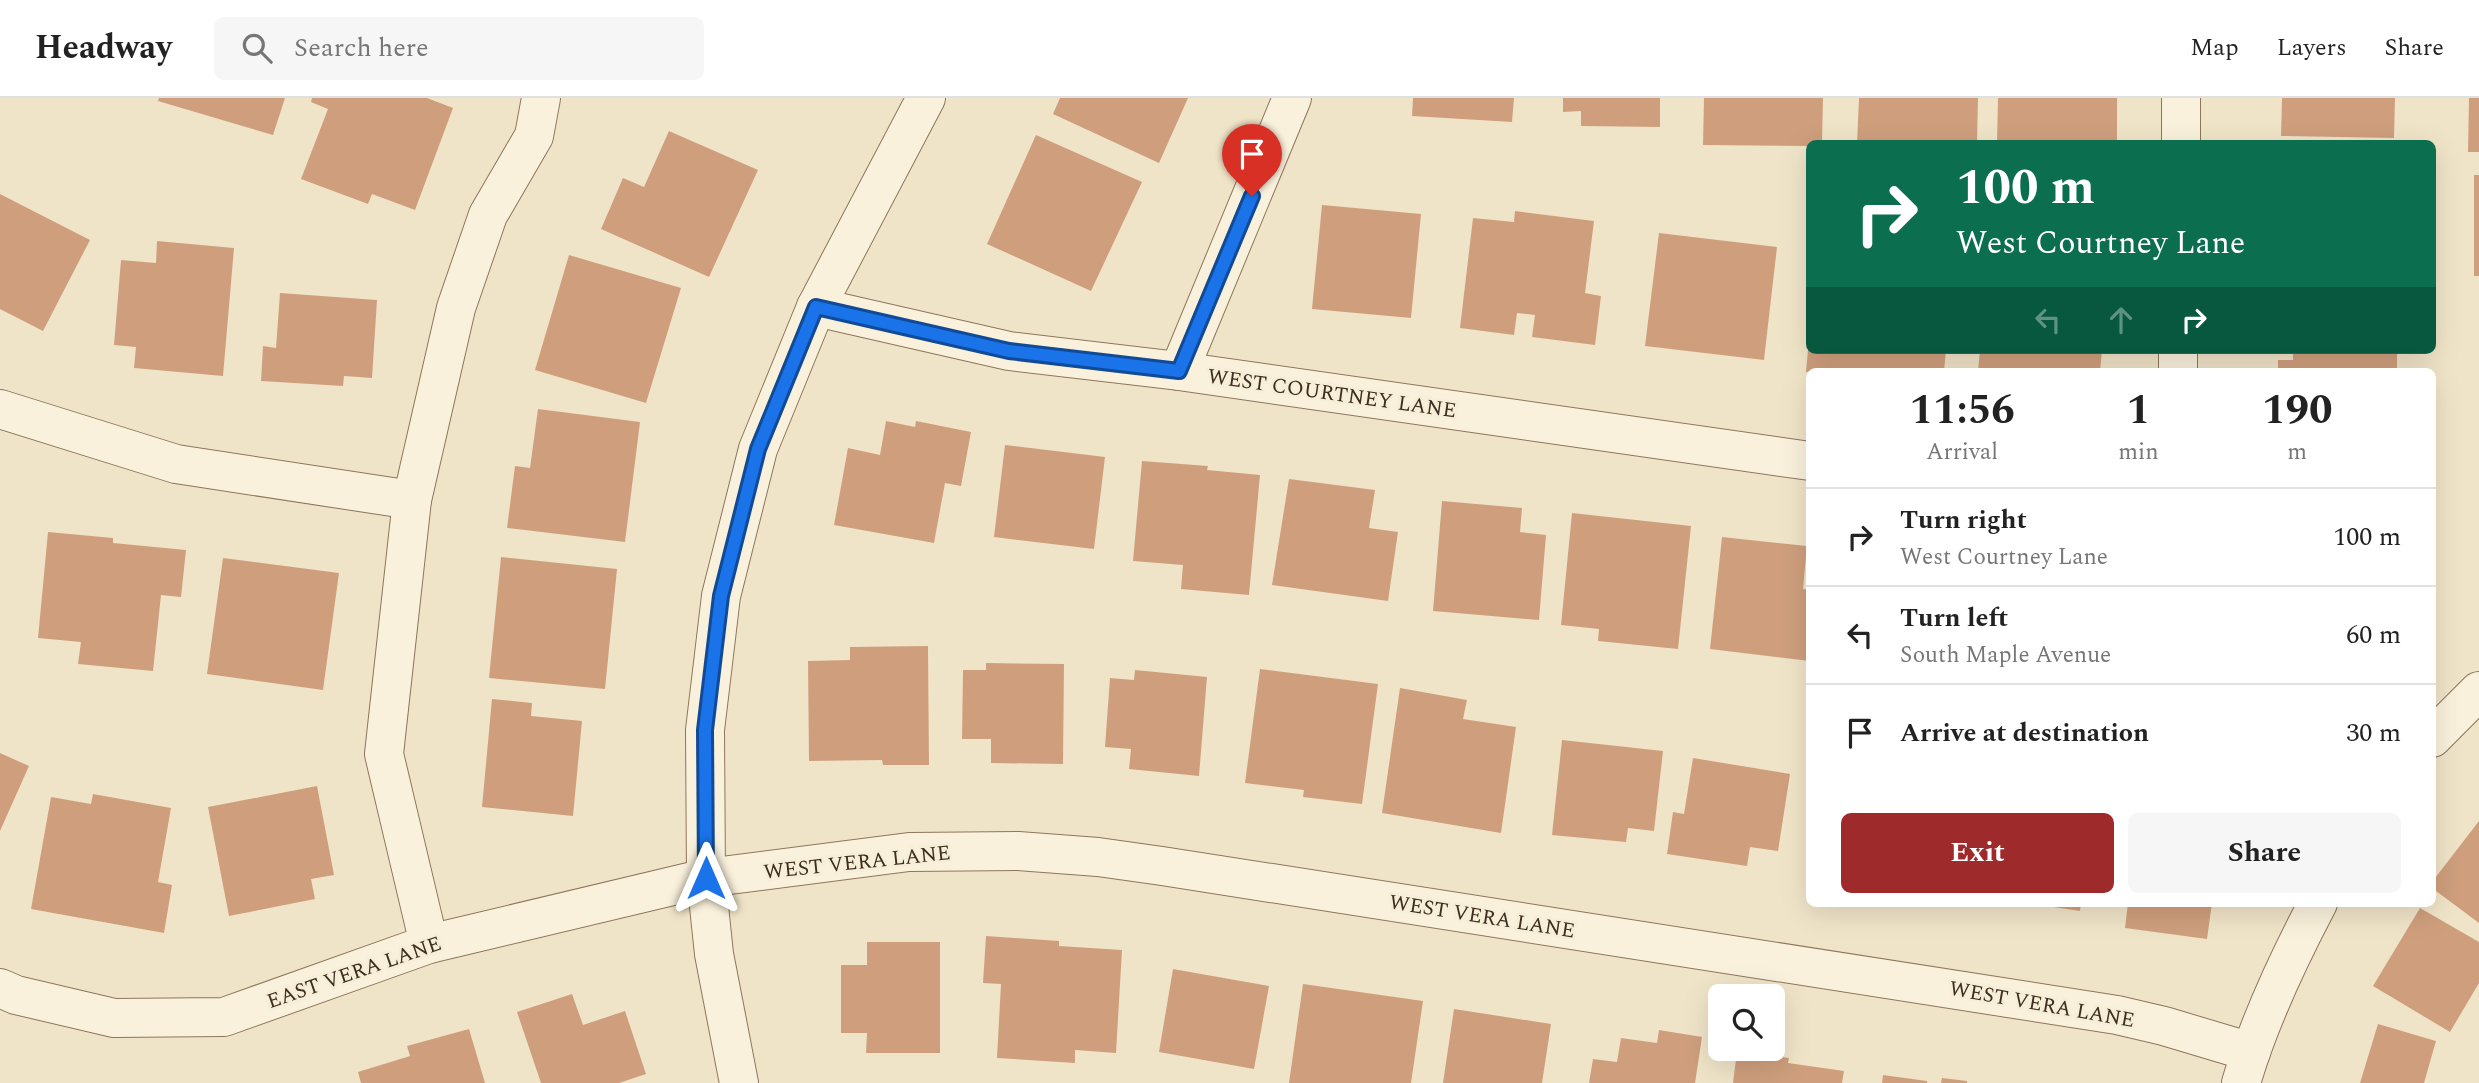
<!DOCTYPE html>
<style>
body{margin:0;font-family:Spectral,serif;background:#f6f6f6;color:#222;height:100vh;display:flex;flex-direction:column;font-size:26px;white-space:nowrap}
*{box-sizing:border-box;margin:0}
p{font-size:23px;color:#767676}
.icon{flex:none;width:38px;height:38px;fill:none;stroke:currentColor;stroke-width:2;stroke-linecap:round;stroke-linejoin:round}
.map{position:relative;flex:1;overflow:hidden}
.side{position:absolute;left:1806px;top:270px;width:630px;height:539px;display:flex;flex-direction:column;background:#fff;border-radius:10px;box-shadow:0 7px 28px #0002}
.side>*{flex:none}
.guide{position:absolute;left:1806px;top:42px;width:630px;height:214px;border-radius:10px;box-shadow:0 7px 28px #0002;background:#0b6e4f;color:#fff;overflow:hidden}
.tools{position:absolute;left:1708px;top:886px;display:grid;gap:14px}
.tools a{display:grid;place-items:center;width:77px;height:77px;border-radius:10px;background:#fff;box-shadow:0 7px 28px #0002;font-size:35px}
.pin{position:absolute;display:grid;place-items:center;width:60px;height:60px;color:#fff;margin:-72px -30px;border-radius:50% 50% 50% 0;rotate:-45deg;box-shadow:0 0 7px #0007}
.pin .icon{rotate:45deg}
.me{position:absolute;width:77px;margin:-38px;rotate:0deg;stroke-linejoin:round;filter:drop-shadow(0 0 5px #0008)}
.turn{display:flex;align-items:center;gap:24px;height:147px;padding:0 35px;font-size:32px}
.turn .icon{width:91px;height:91px;stroke-width:2.5}
.turn b{display:block;font-size:49px;line-height:60px}
.lanes{display:flex;align-items:center;height:66px;padding:0 35px;background:#0003;justify-content:center;gap:35px;direction:ltr}
.lanes .off{opacity:.35}
.eta{display:flex;justify-content:space-evenly;align-items:center;height:119px;text-align:center}
.eta b{font-size:42px;font-weight:700;line-height:49px}
.action{display:flex;gap:14px;margin-top:auto;padding:14px 35px}
.action a{flex:1;height:80px;border-radius:10px;background:#9e2a2b;color:#fff;font-size:28px;font-weight:700;line-height:80px;text-align:center}
.action a+a{background:#f6f6f6;color:#222}
ul{padding:0;list-style:none}
li{display:flex;align-items:center;gap:21px;height:98px;padding:0 35px;border-top:2px solid #e0e0e0}
li div{flex:1}
li b{display:block;font-size:26px}
li em{font-style:normal}
header{display:flex;align-items:center;gap:42px;box-sizing:border-box;height:98px;padding:0 35px;background:#fff;border-bottom:2px solid #e0e0e0}
header strong{font-size:33px}
nav{display:flex;gap:38px;margin-inline-start:auto;font-size:24px}
.search{width:490px;height:63px;background:#f6f6f6;display:flex;align-items:center;gap:18px;box-sizing:border-box;padding:0 24px;border-radius:10px;color:#767676;font-size:26px}
.map>svg:first-child{display:block}
.building{fill:#cf9f7d}
.lines{fill:none;stroke-linecap:round;stroke-linejoin:round}
.minor-casing{stroke:#8d765c;stroke-width:40}
.minor{stroke:#faf1dc;stroke-width:38}
.route-casing{stroke:#114b97;stroke-width:18}
.route{stroke:#1a73e8;stroke-width:12}
.labels{text-anchor:middle;stroke-width:6;stroke-linejoin:round;paint-order:stroke}
.street-label{font-size:21px;fill:#3d2e20;stroke:#f7eed8}
</style>
<header>
<strong>Headway</strong>
<div class="search"><svg class="icon" aria-label="search" viewBox="0 0 24 24"><circle cx="10" cy="10" r="6"/><path d="M15 15l6 6"/></svg>Search here</div>
<nav><a>Map</a><a>Layers</a><a>Share</a></nav>
</header>
<div class="map">
<svg width="2479" height="985" viewBox="0 0 2479 985">
<rect width="100%" height="100%" fill="#f0e4c8"/>
<!-- building -->
<g class="building">
<path d="M159,0H285L273,37L158,3Z"/>
<path d="M312,0H427L453,10L415,112L372,96L368,106L301,81L328,11L311,4Z"/>
<path d="M1060,0H1188L1159,65L1053,16Z"/>
<path d="M1413,0H1514L1512,24L1412,18Z"/>
<path d="M1563,0H1660V29L1581,28V13L1563,14Z"/>
<path d="M1704,0H1823L1822,46H1810V48L1703,47Z"/>
<path d="M1859,0H1978L1977,46H1857Z"/>
<path d="M1998,0H2117V46H1997Z"/>
<path d="M2282,0H2395L2394,40L2281,38Z"/>
<path d="M2469,0H2479V54H2468Z"/>
<path d="M669,33L758,72L709,179L601,131L623,80L644,89Z"/>
<path d="M1036,37L1142,84L1091,193L987,146Z"/>
<rect x="2474" y="77" width="5" height="101"/>
<path d="M0,96L90,142L43,233L0,211Z"/>
<path d="M1322,107L1421,116L1411,220L1312,211Z"/>
<path d="M1515,113L1594,123L1585,195L1601,198L1595,247L1532,239L1535,217L1517,215L1514,237L1460,230L1473,120L1514,124Z"/>
<path d="M1659,135L1777,149L1764,262L1645,248Z"/>
<path d="M157,143L234,150L223,278L134,270L136,249L114,247L121,162L156,165Z"/>
<path d="M569,157L681,190L646,305L535,272Z"/>
<path d="M280,195L377,202L372,280L344,278L343,288L261,283L263,248L276,250Z"/>
<path d="M1808,252H1946L1944,273L1810,274H1806Z"/>
<path d="M1980,252H2102L2100,273H1978Z"/>
<path d="M2293,252H2397V273H2278V262H2293Z"/>
<path d="M538,311L640,324L625,444L507,430L515,368L530,370Z"/>
<path d="M886,323L915,329L916,323L971,334L961,388L945,385L934,445L834,427L848,350L880,357Z"/>
<path d="M1005,347L1105,359L1094,451L994,439Z"/>
<path d="M1142,363L1208,368L1207,372L1260,377L1249,497L1181,491L1183,467L1133,463Z"/>
<path d="M1289,381L1375,392L1369,430L1398,434L1388,503L1272,487Z"/>
<path d="M1442,403L1522,410L1520,434L1546,437L1539,522L1433,513Z"/>
<path d="M1572,415L1691,428L1678,551L1598,543L1599,531L1561,527Z"/>
<path d="M48,434L113,440V445L186,452L181,499L161,497L153,573L78,566L81,544L38,540Z"/>
<path d="M1722,439L1807,448L1803,491L1810,492V563L1710,551Z"/>
<path d="M501,459L617,471L605,591L489,580Z"/>
<path d="M223,460L339,475L323,592L207,576Z"/>
<path d="M928,548L929,667H883L882,662L809,663L808,563L850,562V549Z"/>
<path d="M986,565L1064,566L1063,666L991,665V641H962L963,572H986Z"/>
<path d="M1260,571L1378,586L1362,706L1303,699L1304,692L1245,685Z"/>
<path d="M1135,572L1207,579L1199,678L1129,671L1131,651L1105,649L1110,580L1134,582Z"/>
<path d="M1400,590L1467,602L1463,621L1516,629L1501,735L1382,715Z"/>
<path d="M492,601L532,605L531,618L582,623L573,718L482,709Z"/>
<path d="M1562,642L1663,653L1654,733L1628,730L1626,744L1552,737Z"/>
<path d="M0,655L29,668L0,733Z"/>
<path d="M1693,660L1790,676L1778,753L1750,749L1747,768L1667,756L1673,714L1684,716Z"/>
<path d="M317,688L334,777L311,781L315,801L229,818L208,709Z"/>
<path d="M93,696L171,710L158,784L172,787L164,835L31,811L51,699L91,706Z"/>
<path d="M2479,723V825L2432,790V784Z"/>
<path d="M2027,805H2081L2080,813Z"/>
<path d="M2128,805H2212L2207,841L2125,830Z"/>
<path d="M2420,810L2479,844V885L2450,934L2373,888Z"/>
<path d="M986,838L1059,843V848L1122,852L1116,955L1075,952V965L997,960L1001,886L983,885Z"/>
<path d="M867,844H940V955H866L867,935H841V867H867Z"/>
<path d="M1173,871L1269,888L1254,971L1159,954Z"/>
<path d="M1303,886L1423,903L1411,985H1289Z"/>
<path d="M572,896L583,927L625,913L646,976L619,985H541L517,914Z"/>
<path d="M1454,911L1551,926L1542,985H1443Z"/>
<path d="M2378,926L2436,943L2424,985H2360Z"/>
<path d="M469,931L485,985H361L358,974L410,958L407,948Z"/>
<path d="M1659,932L1702,939L1695,985H1589L1593,961L1617,964L1621,940L1657,945Z"/>
<path d="M1737,953L1789,960L1788,965L1844,973L1842,985H1733Z"/>
<path d="M1883,977L1927,983V985H1882Z"/>
<path d="M1942,980L1967,983V985H1941Z"/>
</g>
<g class="lines">
<defs>
<g id="minor">
<path d="M2181,46V0"/>
<path d="M816,209L1009,253L1179,273L1810,363"/>
<path d="M1179,273L1292,0"/>
<path d="M2178,273V252"/>
<path d="M0,311L176,366L412,402"/>
<path d="M2432,640L2479,593"/>
<path d="M429,846L384,656L412,402L456,210L488,117L534,38L541,0"/>
<path d="M0,890L16,897L114,920L224,919L429,846L706,780L909,754L1018,753L1098,759L1162,768L2117,917L2164,928L2251,954"/>
<path d="M739,985L714,856L706,780L705,632L721,498L758,351L816,209L926,0"/>
<path d="M2241,985C2259,923 2288,862 2318,805"/>
</g>
</defs>
<!-- minor casing -->
<use href="#minor" class="minor-casing"/>
<!-- minor -->
<use href="#minor" class="minor"/>
</g>
<g class="lines">
<defs>
<path id="route" d="M706,780L705,632L721,498L758,351L816,209L1009,253L1179,273L1252,98"/>
</defs>
<!-- route casing -->
<use href="#route" class="route-casing"/>
<!-- route -->
<use href="#route" class="route"/>
</g>
<g class="labels">
<!-- street labels -->
<g class="street-label">
<text transform="translate(1332 295) rotate(8)" y="7">WEST COURTNEY LANE</text>
<text transform="translate(857 764) rotate(-6)" y="7">WEST VERA LANE</text>
<text transform="translate(1482 818) rotate(9)" y="7">WEST VERA LANE</text>
<text transform="translate(354 874) rotate(-19)" y="7">EAST VERA LANE</text>
<text transform="translate(2042 906) rotate(10)" y="7">WEST VERA LANE</text>
</g>
</g>
</svg>
<div class="tools">
<a><svg class="icon" aria-label="search" viewBox="0 0 24 24"><circle cx="10" cy="10" r="6"/><path d="M15 15l6 6"/></svg></a>
</div>
<div class="pin" style="left:1252px;top:98px;background:#d93025"><svg class="icon" aria-label="arrive" viewBox="0 0 24 24"><path d="M6 21V4h12l-3 4 3 4H6"/></svg></div>
<svg class="me" style="left:706px;top:780px" viewBox="-20 -20 40 40"><path d="M0-17L14 15 0 8-14 15z" fill="#1a73e8" stroke="#fff" stroke-width="4"/></svg>
<div class="guide">
<div class="turn"><svg class="icon" aria-label="right" viewBox="0 0 24 24"><path d="M7 20v-9h11M14 6l5 5-5 5"/></svg><div><b>100 m</b>West Courtney Lane</div></div>
<div class="lanes"><svg class="icon off" aria-label="left" viewBox="0 0 24 24"><path d="M17 20v-9H6M10 6l-5 5 5 5"/></svg><svg class="icon off" aria-label="ahead" viewBox="0 0 24 24"><path d="M12 20V5M6 11l6-6 6 6"/></svg><svg class="icon" aria-label="right" viewBox="0 0 24 24"><path d="M7 20v-9h11M14 6l5 5-5 5"/></svg></div>
</div>
<section class="side">
<div class="eta">
<div><b>11:56</b><p>Arrival</p></div>
<div><b>1</b><p>min</p></div>
<div><b>190</b><p>m</p></div>
</div>
<ul>
<li><svg class="icon" aria-label="right" viewBox="0 0 24 24"><path d="M7 20v-9h11M14 6l5 5-5 5"/></svg><div><b>Turn right</b><p>West Courtney Lane</p></div><em>100 m</em></li>
<li><svg class="icon" aria-label="left" viewBox="0 0 24 24"><path d="M17 20v-9H6M10 6l-5 5 5 5"/></svg><div><b>Turn left</b><p>South Maple Avenue</p></div><em>60 m</em></li>
<li><svg class="icon" aria-label="arrive" viewBox="0 0 24 24"><path d="M6 21V4h12l-3 4 3 4H6"/></svg><div><b>Arrive at destination</b></div><em>30 m</em></li>
</ul>
<div class="action"><a>Exit</a><a>Share</a></div>
</section>
</div>
